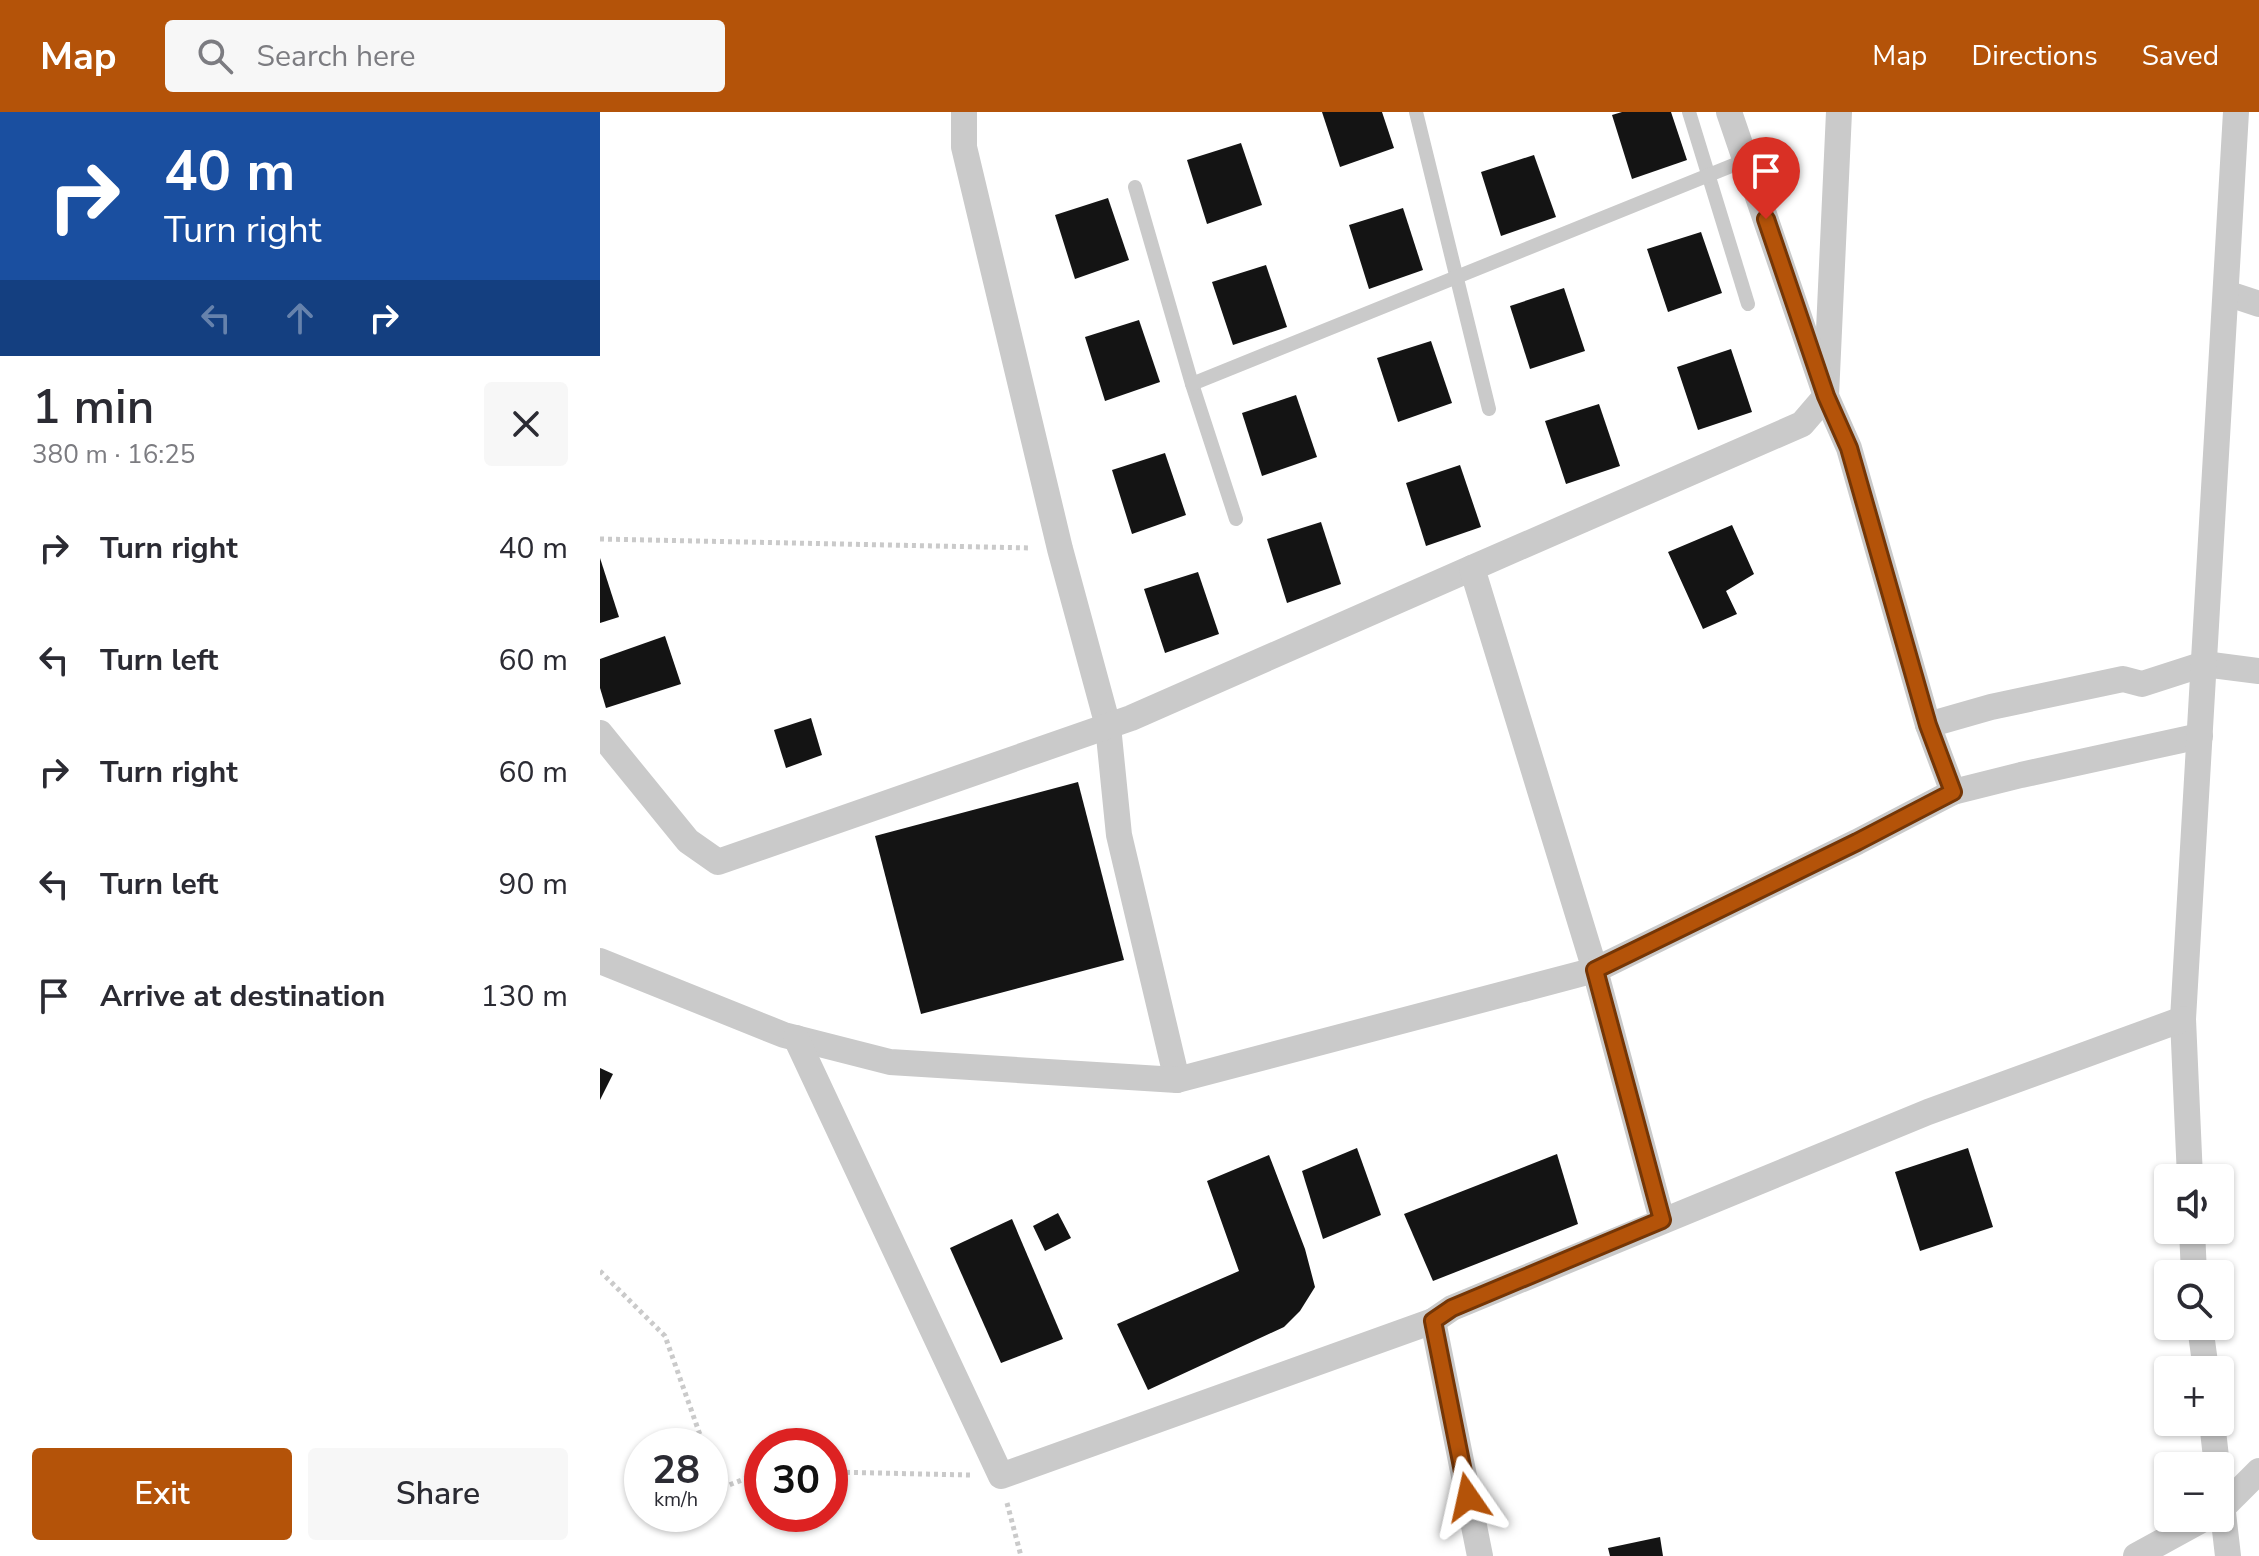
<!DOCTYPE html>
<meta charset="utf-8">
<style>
body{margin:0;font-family:"Nunito Sans",sans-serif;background:#f7f7f7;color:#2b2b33;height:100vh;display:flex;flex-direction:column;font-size:30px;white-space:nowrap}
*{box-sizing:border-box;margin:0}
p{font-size:26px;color:#7c7c81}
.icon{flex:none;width:44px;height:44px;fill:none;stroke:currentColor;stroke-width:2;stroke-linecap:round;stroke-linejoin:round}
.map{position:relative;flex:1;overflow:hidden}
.side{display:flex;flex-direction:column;background:#fff;width:600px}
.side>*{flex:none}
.guide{background:#1a4fa0;color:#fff;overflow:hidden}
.controls{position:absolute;left:1554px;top:1052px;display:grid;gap:16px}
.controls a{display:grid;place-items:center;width:80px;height:80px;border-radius:8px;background:#fff;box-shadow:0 2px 6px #0004;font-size:40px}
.speed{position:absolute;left:24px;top:1316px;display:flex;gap:16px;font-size:40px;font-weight:700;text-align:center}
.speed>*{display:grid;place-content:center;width:104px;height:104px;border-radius:50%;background:#fff;box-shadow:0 2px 6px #0004;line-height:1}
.speed small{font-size:20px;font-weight:400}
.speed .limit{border:12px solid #d22;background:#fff;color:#111}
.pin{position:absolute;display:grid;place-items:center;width:68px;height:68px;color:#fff;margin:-82px -34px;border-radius:50% 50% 50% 0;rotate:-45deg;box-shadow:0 0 8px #0007}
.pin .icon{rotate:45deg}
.me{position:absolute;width:88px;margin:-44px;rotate:349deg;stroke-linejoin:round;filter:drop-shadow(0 0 6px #0008)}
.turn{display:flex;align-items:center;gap:28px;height:168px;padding:0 32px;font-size:36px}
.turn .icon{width:104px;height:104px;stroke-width:2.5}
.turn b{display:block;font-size:56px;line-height:68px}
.lanes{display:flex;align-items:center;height:76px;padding:0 32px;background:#0003;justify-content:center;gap:40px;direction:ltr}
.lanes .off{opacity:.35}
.round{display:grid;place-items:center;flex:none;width:84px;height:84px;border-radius:8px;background:#f7f7f7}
.overview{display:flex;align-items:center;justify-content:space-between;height:136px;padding:0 32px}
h1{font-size:48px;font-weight:600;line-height:60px}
.action{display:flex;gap:16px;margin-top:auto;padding:16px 32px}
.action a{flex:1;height:92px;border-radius:8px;background:#b45309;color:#fff;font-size:32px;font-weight:600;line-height:92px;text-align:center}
.action a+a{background:#f7f7f7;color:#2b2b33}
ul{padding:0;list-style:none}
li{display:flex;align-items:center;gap:24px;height:112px;padding:0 32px}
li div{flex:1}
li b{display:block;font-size:30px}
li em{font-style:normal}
header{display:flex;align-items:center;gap:48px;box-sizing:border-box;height:112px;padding:0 40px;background:#b45309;color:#fff}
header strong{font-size:38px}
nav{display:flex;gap:44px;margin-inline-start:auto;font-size:28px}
.search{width:560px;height:72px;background:#f7f7f7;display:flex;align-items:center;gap:20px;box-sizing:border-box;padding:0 28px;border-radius:8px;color:#7c7c81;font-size:30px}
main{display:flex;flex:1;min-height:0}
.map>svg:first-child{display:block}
.building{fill:#141414}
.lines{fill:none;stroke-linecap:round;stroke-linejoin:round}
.path{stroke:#cacaca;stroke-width:5;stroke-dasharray:4 4;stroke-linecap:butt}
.service{stroke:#cacaca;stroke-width:14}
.minor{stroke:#cacaca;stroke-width:26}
.route-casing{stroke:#753606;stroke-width:20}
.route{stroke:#b45309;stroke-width:14}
</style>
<header>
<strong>Map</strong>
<div class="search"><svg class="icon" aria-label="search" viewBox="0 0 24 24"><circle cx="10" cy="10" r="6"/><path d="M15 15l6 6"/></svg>Search here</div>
<nav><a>Map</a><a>Directions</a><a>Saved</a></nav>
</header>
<main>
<section class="side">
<div class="guide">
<div class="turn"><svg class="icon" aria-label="right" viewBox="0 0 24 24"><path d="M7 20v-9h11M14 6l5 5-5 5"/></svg><div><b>40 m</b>Turn right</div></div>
<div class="lanes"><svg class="icon off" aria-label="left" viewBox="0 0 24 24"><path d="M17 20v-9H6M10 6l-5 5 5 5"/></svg><svg class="icon off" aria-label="ahead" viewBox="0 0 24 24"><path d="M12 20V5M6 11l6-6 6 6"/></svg><svg class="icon" aria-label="right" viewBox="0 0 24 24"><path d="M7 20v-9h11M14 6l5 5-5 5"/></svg></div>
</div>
<div class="overview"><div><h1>1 min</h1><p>380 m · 16:25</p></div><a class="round"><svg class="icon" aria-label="close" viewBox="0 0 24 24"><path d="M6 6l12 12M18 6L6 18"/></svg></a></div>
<ul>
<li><svg class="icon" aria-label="right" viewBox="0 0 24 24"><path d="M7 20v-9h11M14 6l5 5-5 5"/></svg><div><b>Turn right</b></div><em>40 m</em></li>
<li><svg class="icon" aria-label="left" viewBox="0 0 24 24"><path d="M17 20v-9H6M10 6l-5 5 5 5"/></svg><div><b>Turn left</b></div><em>60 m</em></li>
<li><svg class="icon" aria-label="right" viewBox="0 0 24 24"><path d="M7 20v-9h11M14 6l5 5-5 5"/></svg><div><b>Turn right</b></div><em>60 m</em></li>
<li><svg class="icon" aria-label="left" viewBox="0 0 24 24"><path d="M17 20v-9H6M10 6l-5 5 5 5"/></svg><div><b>Turn left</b></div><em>90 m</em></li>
<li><svg class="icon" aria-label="arrive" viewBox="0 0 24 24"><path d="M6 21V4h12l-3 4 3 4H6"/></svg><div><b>Arrive at destination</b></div><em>130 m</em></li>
</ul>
<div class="action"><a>Exit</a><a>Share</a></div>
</section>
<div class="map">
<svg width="1659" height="1444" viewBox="0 0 1659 1444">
<rect width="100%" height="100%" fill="#fff"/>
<!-- building -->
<g class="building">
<path d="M722,0H782L794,36L740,55Z"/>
<path d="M1022,0H1071L1087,48L1032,67L1012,3Z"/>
<path d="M641,31L662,93L607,112L587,48Z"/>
<path d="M934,43L956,105L901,124L881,60Z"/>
<path d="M508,86L529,148L475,167L455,103Z"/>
<path d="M803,96L823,158L769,177L749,113Z"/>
<path d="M1101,120L1122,181L1068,200L1047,137Z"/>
<path d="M666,153L687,215L633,233L612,170Z"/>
<path d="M964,176L985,239L930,257L910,194Z"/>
<path d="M539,208L560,270L505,289L485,225Z"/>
<path d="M831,229L852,291L798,310L777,246Z"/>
<path d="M1131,237L1152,300L1098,318L1077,255Z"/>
<path d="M696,283L717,345L662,364L642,301Z"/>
<path d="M999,292L1020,354L966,372L945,309Z"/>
<path d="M565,341L586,403L532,422L512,358Z"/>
<path d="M860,353L881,415L826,434L806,371Z"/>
<path d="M721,410L741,472L687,491L667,427Z"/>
<path d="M1132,413L1154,462L1126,479L1137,502L1103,517L1068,440Z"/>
<path d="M0,446L19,505L0,511Z"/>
<path d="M598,460L619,522L565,541L544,477Z"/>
<path d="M65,524L81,572L6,596L0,576V547Z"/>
<path d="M211,606L222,643L186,656L174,618Z"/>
<path d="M478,670L524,848L321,902L275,724Z"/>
<path d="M0,956L13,962L0,988Z"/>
<path d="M757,1036L781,1103L723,1127L702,1059Z"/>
<path d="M1368,1036L1393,1115L1320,1139L1295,1060Z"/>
<path d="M957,1042L978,1112L833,1169L804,1102Z"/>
<path d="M669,1043L705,1137L715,1175L700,1199L684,1215L548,1278L517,1212L639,1159L607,1069Z"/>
<path d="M458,1101L471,1126L445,1139L433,1114Z"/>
<path d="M412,1107L463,1227L401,1251L350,1136Z"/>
<path d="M1060,1425L1063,1444H1010L1008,1436Z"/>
</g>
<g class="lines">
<!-- path -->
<g class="path">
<path d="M0,427L431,436"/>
<path d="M0,1159L65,1224L104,1334"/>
<path d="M110,1350L119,1377L162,1360"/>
<path d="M230,1360L370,1363"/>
<path d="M407,1391L421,1444"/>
</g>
<!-- service -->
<g class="service">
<path d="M816,0L889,297"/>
<path d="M1089,0L1148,192"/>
<path d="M535,75L592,272L636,407"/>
<path d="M592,272L1146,48"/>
</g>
<!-- minor -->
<g class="minor">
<path d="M364,0V35L460,437L508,614L519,723L577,968"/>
<path d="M1239,0L1226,284L1249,336L1328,613L1353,680L1421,663L1600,624"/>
<path d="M1626,181L1659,192"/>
<path d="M1328,613L1391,595L1523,567L1542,572L1604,552L1659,559"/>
<path d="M0,621L88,729L118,750L531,606L872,456"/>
<path d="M0,849L184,923L290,950L577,968L995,858L872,456L1202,312L1226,284L1129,0"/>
<path d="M196,926L401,1364L833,1209"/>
<path d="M1590,1066L1583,907L1636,0"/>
<path d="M1062,1108L995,858L1257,730L1353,680"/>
<path d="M1592,1118L1594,1162"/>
<path d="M1600,1214L1606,1258"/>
<path d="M1612,1310L1617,1354"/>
<path d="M1620,1375L1628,1444"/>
<path d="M1620,1398L1659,1359"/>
<path d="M880,1444L833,1209L852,1196L1328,1000L1583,907"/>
<path d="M1536,1444L1605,1406"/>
</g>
</g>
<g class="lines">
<defs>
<path id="route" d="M868,1385L833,1209L852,1196L1062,1108L995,858L1257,730L1353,680L1328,613L1249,336L1226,284L1166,107"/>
</defs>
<!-- route casing -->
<use href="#route" class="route-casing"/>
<!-- route -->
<use href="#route" class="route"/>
</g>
</svg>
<div class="controls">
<a><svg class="icon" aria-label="sound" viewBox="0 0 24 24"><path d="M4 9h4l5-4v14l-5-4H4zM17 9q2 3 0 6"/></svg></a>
<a><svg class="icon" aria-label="search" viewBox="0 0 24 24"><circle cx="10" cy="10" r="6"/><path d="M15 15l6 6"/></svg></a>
<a>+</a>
<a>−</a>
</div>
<div class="speed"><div>28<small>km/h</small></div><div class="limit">30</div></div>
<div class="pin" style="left:1166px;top:107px;background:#d93025"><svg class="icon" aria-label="arrive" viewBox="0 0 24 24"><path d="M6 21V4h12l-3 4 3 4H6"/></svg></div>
<svg class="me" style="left:868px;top:1385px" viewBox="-20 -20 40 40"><path d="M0-17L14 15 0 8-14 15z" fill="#b45309" stroke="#fff" stroke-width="4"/></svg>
</div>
</main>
